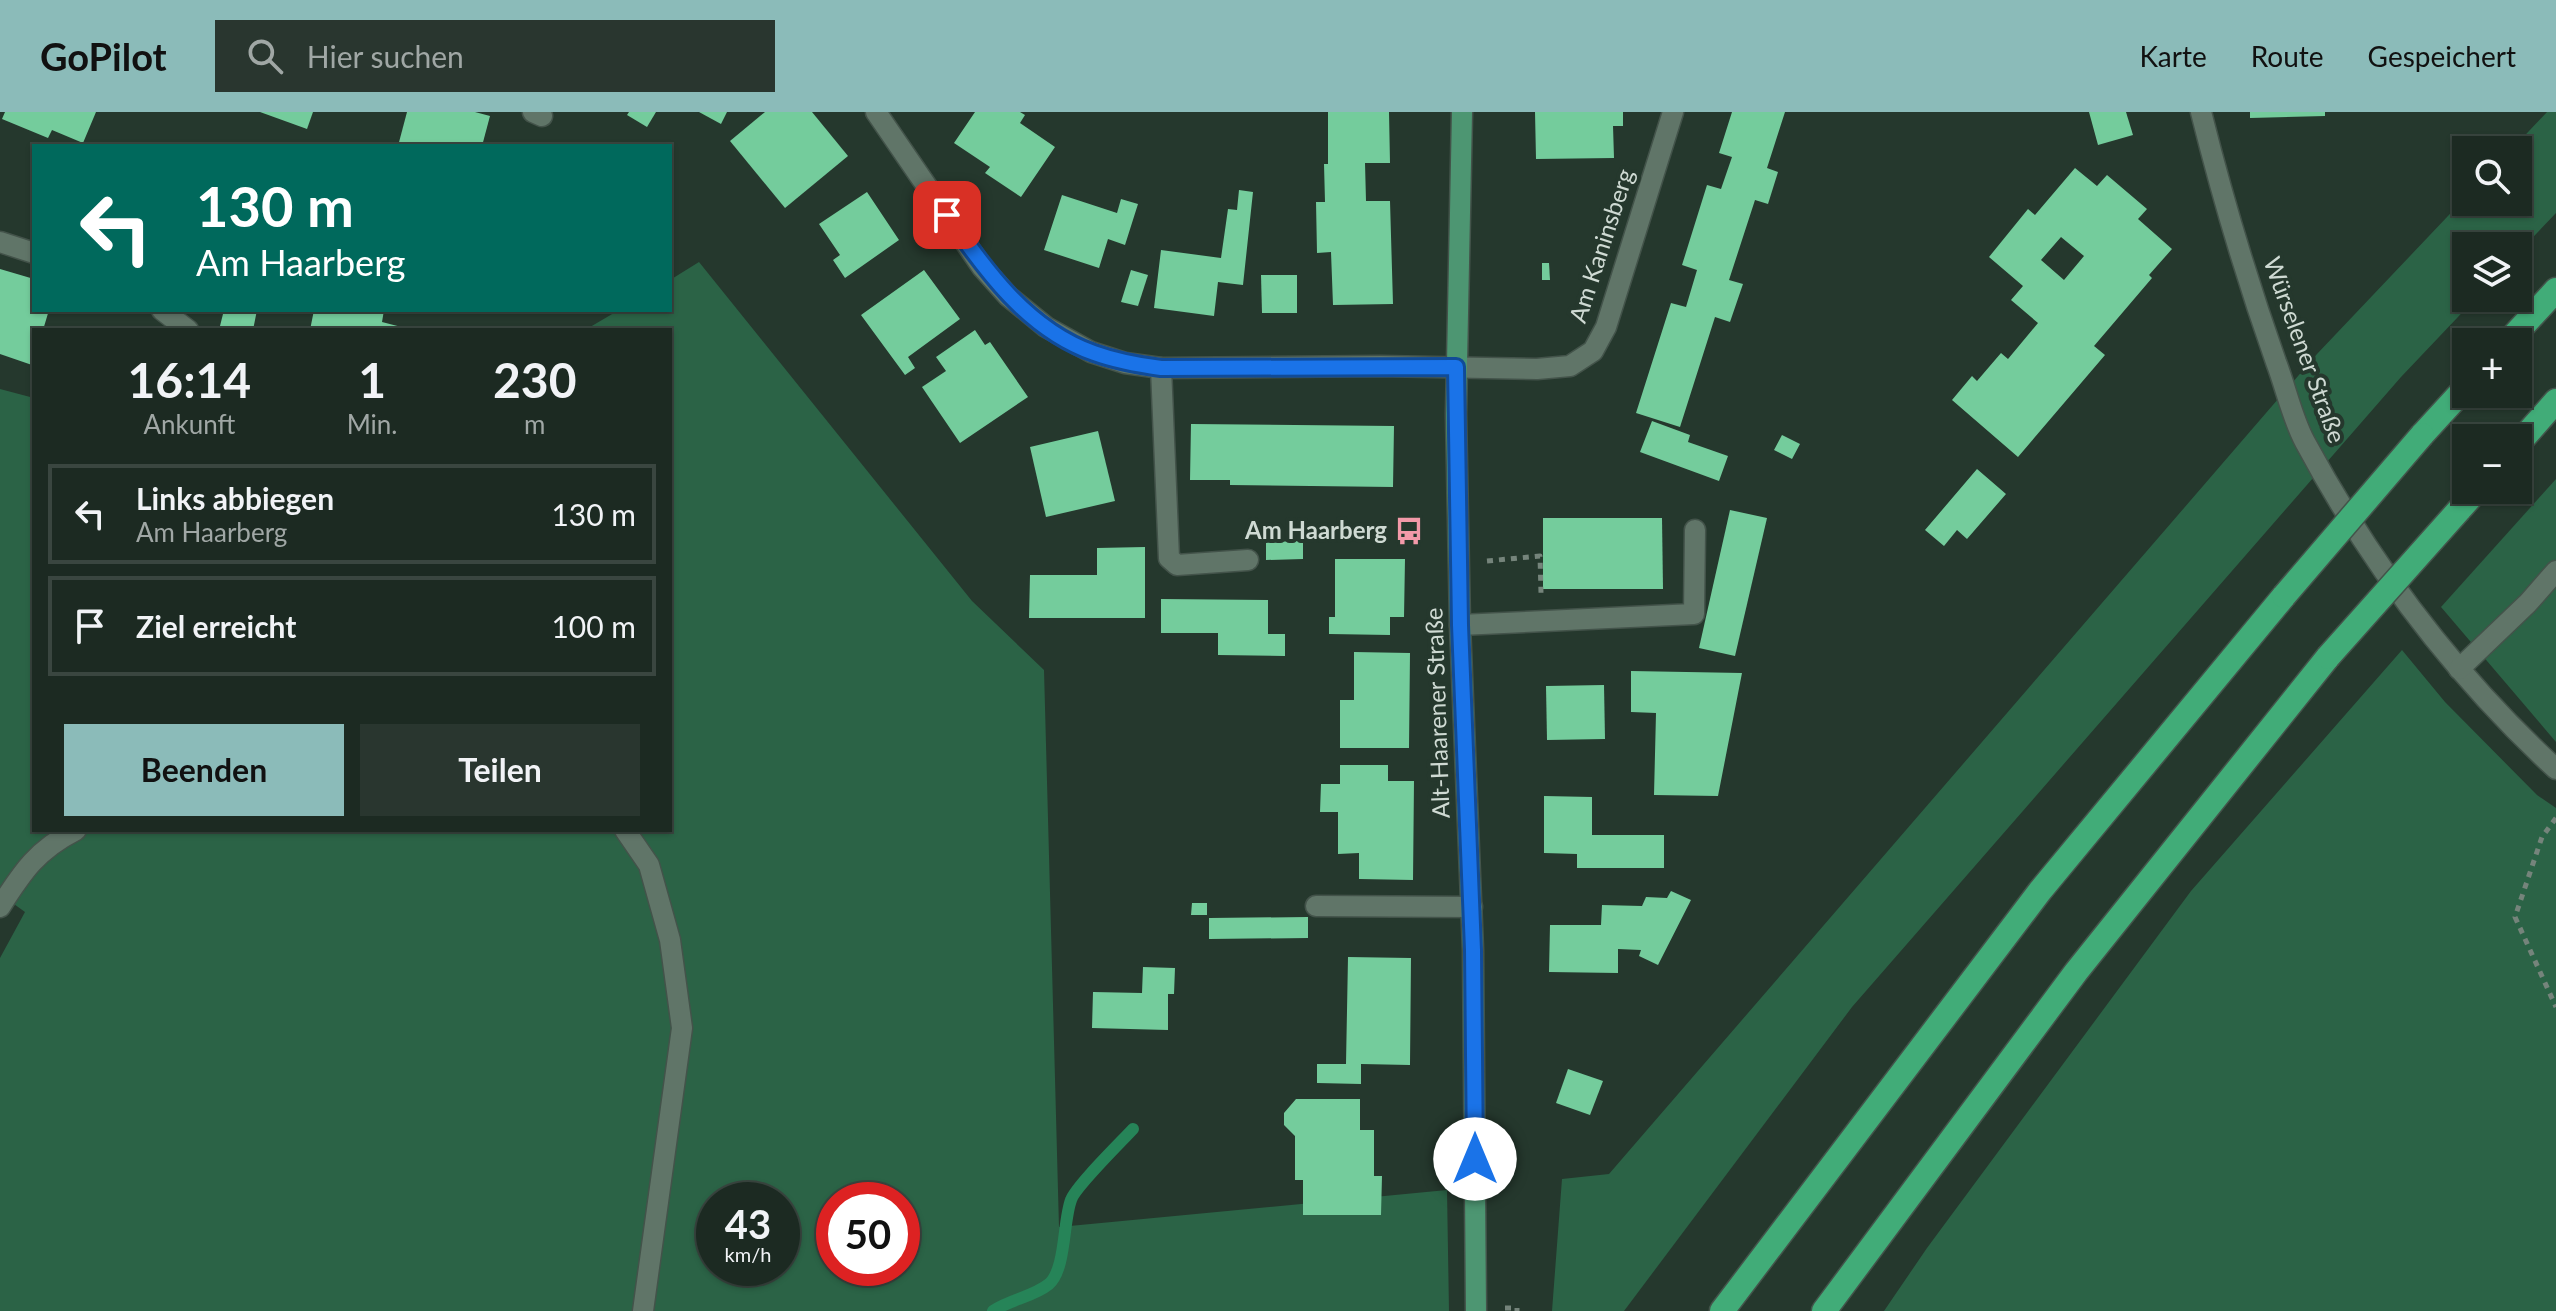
<!DOCTYPE html>
<html lang="de">
<meta charset="utf-8">
<style>
body{margin:0;font-family:Lato,sans-serif;background:#29362f;color:#f1f3f6;height:100vh;display:flex;flex-direction:column;font-size:30px;white-space:nowrap}
*{box-sizing:border-box;margin:0}
p{font-size:26px;color:#a0a7a5}
.icon{flex:none;width:44px;height:44px;fill:none;stroke:currentColor;stroke-width:2;stroke-linecap:round;stroke-linejoin:round}
.map{position:relative;flex:1;overflow:hidden}
.details{position:absolute;left:32px;top:216px;width:640px;height:504px;display:flex;flex-direction:column;background:#1c2a22;border-radius:0px;box-shadow:0 2px 6px #0004,0 0 0 2px #3a4640}
.details>*{flex:none}
.guide{position:absolute;left:32px;top:32px;width:640px;height:168px;border-radius:0px;box-shadow:0 2px 6px #0004,0 0 0 2px #3a4640;background:#00695c;color:#fff;overflow:hidden}
.tools{position:absolute;left:2452px;top:24px;display:grid;gap:16px}
.tools a{display:grid;place-items:center;width:80px;height:80px;border-radius:0px;background:#1c2a22;box-shadow:0 2px 6px #0004,0 0 0 2px #3a4640;font-size:40px}
.speed{position:absolute;left:696px;top:1070px;display:flex;gap:16px;font-size:40px;font-weight:700;text-align:center}
.speed>*{display:grid;place-content:center;width:104px;height:104px;border-radius:50%;background:#1c2a22;box-shadow:0 2px 6px #0004,0 0 0 2px #3a4640;line-height:1}
.speed small{font-size:20px;font-weight:400}
.speed .limit{border:12px solid #d22;background:#fff;color:#111}
.pin{position:absolute;display:grid;place-items:center;width:68px;height:68px;color:#fff;margin:-34px;border-radius:16px;box-shadow:0 4px 12px #0006}
.me{position:absolute;width:88px;margin:-44px;rotate:0deg;stroke-linejoin:round;filter:drop-shadow(0 0 6px #0008)}
.turn{display:flex;align-items:center;gap:28px;height:168px;padding:0 32px;font-size:36px}
.turn .icon{width:104px;height:104px;stroke-width:2.5}
.turn b{display:block;font-size:56px;line-height:68px}
.eta{display:flex;justify-content:space-evenly;align-items:center;height:136px;text-align:center}
.eta b{font-size:48px;font-weight:700;line-height:56px}
.action{display:flex;gap:16px;margin-top:auto;padding:16px 32px}
.action a{flex:1;height:92px;border-radius:0px;background:#8bbbb9;color:#111;font-size:32px;font-weight:700;line-height:92px;text-align:center}
.action a+a{background:#29362f;color:#f1f3f6}
ul{padding:0;list-style:none}
li{display:flex;align-items:center;gap:24px;height:100px;margin:0 16px 12px;padding:0 16px;border:4px solid #3a4640;border-radius:0px}
li div{flex:1}
li b{display:block;font-size:30px}
li em{font-style:normal}
header{display:flex;align-items:center;gap:48px;box-sizing:border-box;height:112px;padding:0 40px;background:#8bbbb9;color:#111}
header strong{font-size:38px}
nav{display:flex;gap:44px;margin-inline-start:auto;font-size:28px}
.search{width:560px;height:72px;background:#29362f;display:flex;align-items:center;gap:20px;box-sizing:border-box;padding:0 28px;border-radius:0px;color:#a0a7a5;font-size:30px}
.map>svg:first-child{display:block}
.green{fill:#2b6346;fill-rule:evenodd}
.lines{fill:none;stroke-linecap:round;stroke-linejoin:round}
.stream{stroke:#268458;stroke-width:12}
.building{fill:#74cc9c;fill-rule:evenodd}
.minor-casing{stroke:#43534a;stroke-width:23}
.major-casing{stroke:#43534a;stroke-width:23}
.highway-casing{stroke:#43534a;stroke-width:27}
.path{stroke:#75847b;stroke-width:5;stroke-dasharray:6 6;stroke-linecap:butt}
.minor{stroke:#607568;stroke-width:20}
.major{stroke:#4d9672;stroke-width:20}
.highway{stroke:#41ac78;stroke-width:24}
.highway-bridge-casing{stroke:#43534a;stroke-width:27;stroke-linecap:butt}
.highway-bridge{stroke:#41ac78;stroke-width:24}
.route-casing{stroke:#114b97;stroke-width:20}
.route{stroke:#1a73e8;stroke-width:14}
.labels{text-anchor:middle;stroke-width:8;stroke-linejoin:round;paint-order:stroke}
.street-label{font-size:24px;fill:#cfdad3;stroke:#25382d}
.poi-label{font-size:24px;font-weight:bold;fill:#cfdad3;stroke:#25382d;text-anchor:end}
</style>
<header>
<strong>GoPilot</strong>
<div class="search"><svg class="icon" aria-label="search" viewBox="0 0 24 24"><circle cx="10" cy="10" r="6"/><path d="M15 15l6 6"/></svg>Hier suchen</div>
<nav><a>Karte</a><a>Route</a><a>Gespeichert</a></nav>
</header>
<div class="map">
<svg width="2556" height="1199" viewBox="0 0 2556 1199">
<rect width="100%" height="100%" fill="#25382d"/>
<!-- green -->
<g class="green">
<path d="M2547,0H2556V101L2518,141V134H2466V186H2476L2401,265L1852,895L1624,1199H1552L1562,1067L1609,1062L2317,242L2466,85V90H2518V38H2511Z"/>
<path d="M699,150L972,489L1044,558L1059,1115L1447,1078L1449,1199H0V846L25,800L0,782V277L34,286V718H670V218H585L619,198H670V168ZM714,1088H782V1156H714ZM834,1088H902V1156H834Z"/>
<path d="M2556,367V630L2441,495Z"/>
<path d="M2402,538L2445,590L2537,683L2556,696V1199H1884L1927,1136L2191,779Z"/>
</g>
<g class="lines">
<!-- stream -->
<path class="stream" d="M993,1199C1011,1187 1033,1185 1049,1172C1066,1157 1063,1109 1071,1088C1075,1075 1121,1030 1133,1017"/>
</g>
<!-- building -->
<g class="building">
<path d="M5,0H96L83,31L52,18L48,26L2,7Z"/>
<path d="M260,0H313L307,17Z"/>
<path d="M407,0H475L490,4L482,34H398Z"/>
<path d="M629,0H656L647,15L627,3Z"/>
<path d="M699,0H727L721,12Z"/>
<path d="M765,0H812L848,44L785,96L730,29Z"/>
<path d="M975,0H1020L1025,3L1020,11L1055,35L1021,85L985,61L990,55L954,31Z"/>
<path d="M1328,0H1389L1390,51H1365L1366,89H1390L1393,192L1333,193L1331,140L1317,141L1316,90H1325L1324,52H1328Z"/>
<path d="M1535,0H1623V14H1613L1614,46L1536,47Z"/>
<path d="M1732,0H1785L1767,56L1778,60L1768,92L1755,88L1729,168L1743,172L1730,210L1715,205L1680,315L1636,301L1671,191L1686,195L1697,158L1682,153L1707,73L1721,77L1732,45L1719,41Z"/>
<path d="M2089,0H2126L2133,23L2098,33Z"/>
<path d="M2250,0H2325V4L2250,6Z"/>
<path d="M2075,56L2097,74L2107,63L2147,97L2138,107L2172,137L2149,163L2152,166L2094,234L2105,243L2018,345L1952,288L1972,264L1977,269L2001,241L2008,247L2038,211L2011,188L2023,174L1989,145L2028,97L2035,103ZM2061,125L2084,144L2064,168L2041,148Z"/>
<path d="M1239,78L1253,80L1243,173L1218,170L1214,204L1154,196L1161,138L1221,146L1228,97L1237,98Z"/>
<path d="M867,80L899,128L845,166L833,148L840,143L819,112Z"/>
<path d="M1062,83L1117,101L1121,87L1138,92L1125,133L1108,127L1099,156L1044,138Z"/>
<path d="M1542,151H1549L1550,168H1542Z"/>
<path d="M0,157L34,167V198H49L43,218H34L32,253L0,242Z"/>
<path d="M924,158L960,207L908,245L915,256L905,263L861,203Z"/>
<path d="M1131,158L1148,163L1138,194L1121,190Z"/>
<path d="M1261,163H1297V201H1262Z"/>
<path d="M211,198H257L253,218H219L223,202Z"/>
<path d="M314,198H384L382,210L413,218H310Z"/>
<path d="M975,218L985,233L990,230L1028,285L960,331L922,275L946,259L936,245Z"/>
<path d="M1652,309L1690,323L1688,330L1728,344L1719,369L1640,340Z"/>
<path d="M1191,312L1394,314L1393,375L1230,373V368H1190Z"/>
<path d="M1098,319L1115,389L1046,405L1030,335Z"/>
<path d="M1782,323L1800,332L1792,347L1774,338Z"/>
<path d="M1977,357L2006,382L1967,427L1957,418L1944,434L1925,418Z"/>
<path d="M1730,398L1767,406L1735,544L1699,536Z"/>
<path d="M1543,406H1662L1663,477H1543Z"/>
<path d="M1303,429V447L1266,448V430Z"/>
<path d="M1145,435V506H1029L1030,463H1097V436Z"/>
<path d="M1335,447H1405L1404,505H1390V523L1329,522V505H1335Z"/>
<path d="M1161,487L1268,488V522H1285V544L1218,543V521H1161Z"/>
<path d="M1354,540L1410,541L1409,636H1340V588H1354Z"/>
<path d="M1631,559L1742,561L1718,684L1654,683L1656,601L1631,600Z"/>
<path d="M1604,573L1605,627L1547,628L1546,574Z"/>
<path d="M1340,653H1388V669H1414L1413,768L1359,767V741L1338,742V700H1320L1321,672H1340Z"/>
<path d="M1544,684L1592,685V723H1664V756H1577V742L1544,741Z"/>
<path d="M1671,779L1691,788L1658,853L1639,844L1641,838L1618,837V861L1549,860L1550,813H1601L1602,793L1642,794L1646,785L1667,786Z"/>
<path d="M1192,791H1207V803H1191Z"/>
<path d="M1308,805V826L1209,827V806Z"/>
<path d="M1348,845L1411,846L1410,953L1361,952V972L1317,971V952H1346Z"/>
<path d="M1143,855L1175,856L1174,882H1168V918L1092,916L1093,880L1142,881Z"/>
<path d="M1568,957L1603,969L1590,1003L1556,991Z"/>
<path d="M1296,987H1360V1018H1374V1064H1382L1381,1103H1303V1068H1295V1024L1284,1013V1001Z"/>
</g>
<g class="lines">
<defs>
<g id="minor">
<path d="M533,0L542,4"/>
<path d="M876,0L982,155L1008,184L1046,215L1091,240L1125,251L1161,256L1380,254L1537,257L1570,254L1593,239L1606,215L1673,0"/>
<path d="M2201,0C2222,84 2247,168 2276,250C2286,276 2292,306 2305,330C2370,451 2455,564 2556,657"/>
<path d="M0,130L34,141"/>
<path d="M162,198L188,218"/>
<path d="M1161,256L1169,446L1177,453L1248,448"/>
<path d="M1460,513L1694,502L1695,418"/>
<path d="M2459,557L2528,491L2556,459"/>
<path d="M625,718L649,753L670,828L682,916L643,1199"/>
<path d="M1316,794L1472,795"/>
<path d="M0,795C23,759 37,738 76,718"/>
</g>
<path id="major" d="M1462,0L1456,302L1460,513L1473,838L1476,1199"/>
<g id="highway">
<path d="M2508,230L2556,178"/>
<path d="M2422,323L2466,275"/>
<path d="M2518,332L2556,289"/>
<path d="M2459,398L2477,378"/>
<path d="M1722,1199L2040,779L2284,484"/>
<path d="M1824,1199L2076,860L2328,545"/>
</g>
</defs>
<!-- minor casing -->
<use href="#minor" class="minor-casing"/>
<!-- major casing -->
<use href="#major" class="major-casing"/>
<!-- highway casing -->
<use href="#highway" class="highway-casing"/>
<!-- path -->
<g class="path">
<path d="M1487,449L1540,444L1541,481"/>
<path d="M2556,706L2542,725L2515,805L2556,895"/>
<path d="M1505,1196H1517V1199"/>
</g>
<!-- minor -->
<use href="#minor" class="minor"/>
<!-- major -->
<use href="#major" class="major"/>
<!-- highway -->
<use href="#highway" class="highway"/>
<defs>
<g id="highway-bridge">
<path d="M2284,484L2422,323"/>
<path d="M2328,545L2459,398"/>
</g>
</defs>
<!-- highway-bridge casing -->
<use href="#highway-bridge" class="highway-bridge-casing"/>
<!-- highway-bridge -->
<use href="#highway-bridge" class="highway-bridge"/>
</g>
<g class="lines">
<defs>
<path id="route" d="M947,103C985,158 1028,218 1094,241C1116,249 1138,253 1161,256L1456,255L1460,513L1473,838L1475,1047"/>
</defs>
<!-- route casing -->
<use href="#route" class="route-casing"/>
<!-- route -->
<use href="#route" class="route"/>
</g>
<!-- icons -->
<defs>
<symbol id="bus-bare" viewBox="-9 -9 18 18"><path d="M-5-6H5V4H4V6H2V4H-2V6H-4V4H-5ZM-3.5-4V0h7V-4ZM-3.5 1.2v1.5H-2V1.2ZM2 1.2v1.5H3.5V1.2Z" fill="#f39aa9" stroke="#25382d" stroke-width="2.5" paint-order="stroke"/></symbol>
</defs>
<g fill-rule="evenodd">
<use href="#bus-bare" x="1389" y="399" width="40" height="40"/>
</g>
<g class="labels">
<!-- street labels -->
<g class="street-label">
<text transform="translate(1602 134) rotate(-72)" y="8">Am Kaninsberg</text>
<text transform="translate(2304 238) rotate(70)" y="8">Würselener Straße</text>
<text transform="translate(1438 601) rotate(-92)" y="8">Alt-Haarener Straße</text>
</g>
<!-- poi labels -->
<g class="poi-label">
<text x="1387" y="427">Am Haarberg</text>
</g>
</g>
</svg>
<div class="tools">
<a><svg class="icon" aria-label="search" viewBox="0 0 24 24"><circle cx="10" cy="10" r="6"/><path d="M15 15l6 6"/></svg></a>
<a><svg class="icon" aria-label="layers" viewBox="0 0 24 24"><path d="M12 4l9 5-9 5-9-5zM3 14l9 5 9-5"/></svg></a>
<a>+</a>
<a>−</a>
</div>
<div class="speed"><div>43<small>km/h</small></div><div class="limit">50</div></div>
<div class="pin" style="left:947px;top:103px;background:#d93025"><svg class="icon" aria-label="arrive" viewBox="0 0 24 24"><path d="M6 21V4h12l-3 4 3 4H6"/></svg></div>
<svg class="me" style="left:1475px;top:1047px" viewBox="-20 -20 40 40"><circle r="19" fill="#fff"/><path d="M0-13L10 11 0 6-10 11z" fill="#1a73e8"/></svg>
<div class="guide">
<div class="turn"><svg class="icon" aria-label="left" viewBox="0 0 24 24"><path d="M17 20v-9H6M10 6l-5 5 5 5"/></svg><div><b>130 m</b>Am Haarberg</div></div>
</div>
<section class="details">
<div class="eta">
<div><b>16:14</b><p>Ankunft</p></div>
<div><b>1</b><p>Min.</p></div>
<div><b>230</b><p>m</p></div>
</div>
<ul>
<li><svg class="icon" aria-label="left" viewBox="0 0 24 24"><path d="M17 20v-9H6M10 6l-5 5 5 5"/></svg><div><b>Links abbiegen</b><p>Am Haarberg</p></div><em>130 m</em></li>
<li><svg class="icon" aria-label="arrive" viewBox="0 0 24 24"><path d="M6 21V4h12l-3 4 3 4H6"/></svg><div><b>Ziel erreicht</b></div><em>100 m</em></li>
</ul>
<div class="action"><a>Beenden</a><a>Teilen</a></div>
</section>
</div>
